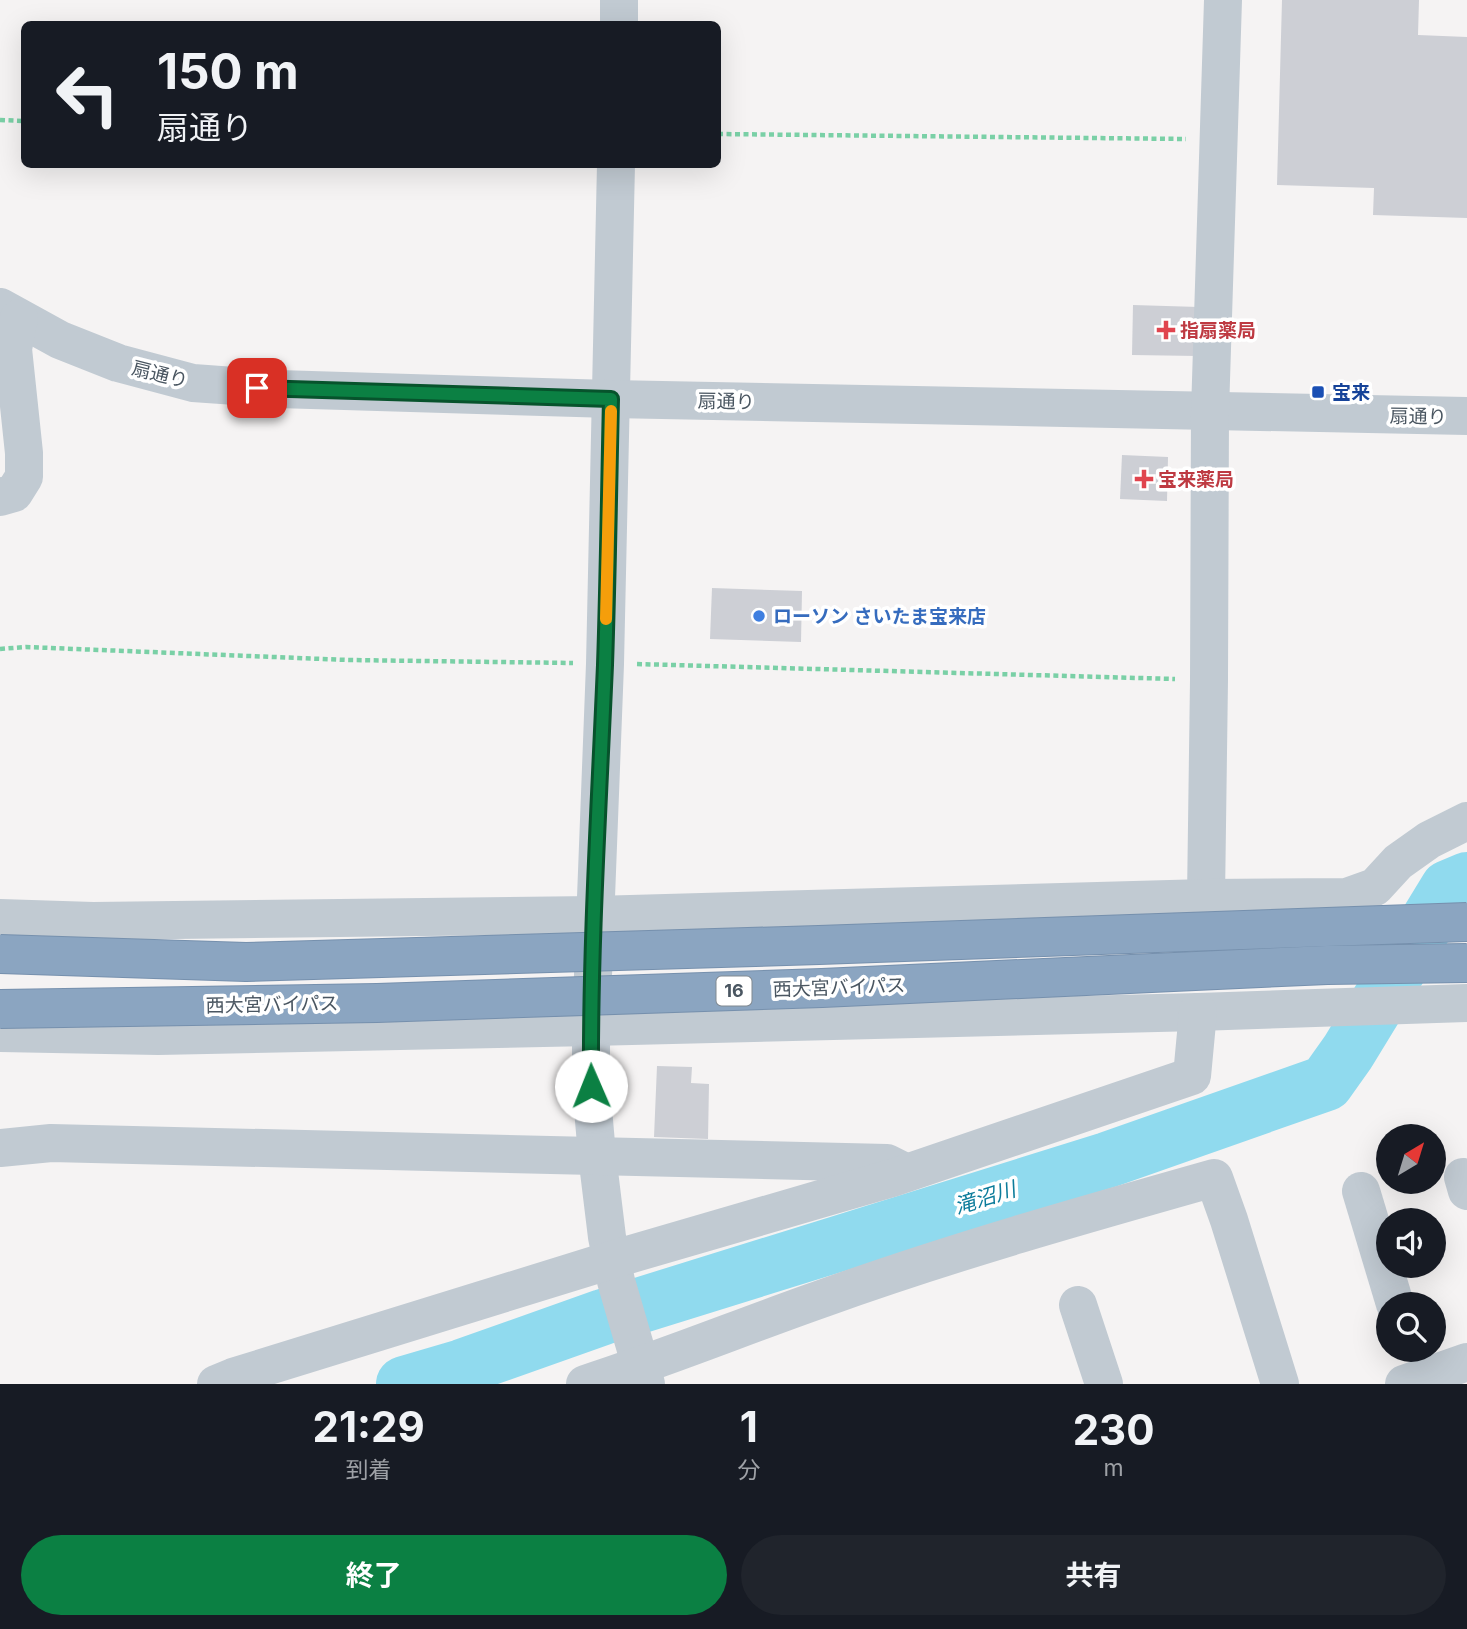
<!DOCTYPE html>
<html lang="ja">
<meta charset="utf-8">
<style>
body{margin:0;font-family:Inter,"Noto Sans JP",sans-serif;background:#20242c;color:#f1f3f6;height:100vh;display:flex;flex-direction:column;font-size:26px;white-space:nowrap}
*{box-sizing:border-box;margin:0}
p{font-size:23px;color:#9ea1a6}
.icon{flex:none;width:38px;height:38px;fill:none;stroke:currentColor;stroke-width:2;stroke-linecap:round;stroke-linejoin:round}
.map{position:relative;height:1384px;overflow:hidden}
.sheet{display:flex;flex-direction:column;background:#171b24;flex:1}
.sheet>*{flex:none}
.guide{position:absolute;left:21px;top:21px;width:700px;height:147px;border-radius:10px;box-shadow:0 7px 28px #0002;background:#171b24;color:#f1f3f6;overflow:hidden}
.needle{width:46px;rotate:38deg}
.buttons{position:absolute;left:1376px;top:1124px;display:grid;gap:14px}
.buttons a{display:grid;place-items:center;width:70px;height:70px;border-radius:50%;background:#171b24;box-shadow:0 7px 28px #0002;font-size:35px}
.pin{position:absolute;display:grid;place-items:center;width:60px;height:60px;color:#fff;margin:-30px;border-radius:14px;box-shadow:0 4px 10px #0006}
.me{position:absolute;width:77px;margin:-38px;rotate:359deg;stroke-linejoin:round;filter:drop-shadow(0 0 5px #0008)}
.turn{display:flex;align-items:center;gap:24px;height:147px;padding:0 21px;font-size:32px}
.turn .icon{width:91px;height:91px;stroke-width:2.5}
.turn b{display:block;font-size:49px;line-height:60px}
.eta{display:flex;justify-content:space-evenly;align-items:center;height:119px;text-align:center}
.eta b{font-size:42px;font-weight:700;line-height:49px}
.primary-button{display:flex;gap:14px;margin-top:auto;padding:14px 21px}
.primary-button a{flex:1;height:80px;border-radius:42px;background:#0b8043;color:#fff;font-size:28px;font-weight:700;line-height:80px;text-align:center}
.primary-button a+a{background:#20242c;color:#f1f3f6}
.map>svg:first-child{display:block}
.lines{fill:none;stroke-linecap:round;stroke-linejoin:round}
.river{stroke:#90daee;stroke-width:56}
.building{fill:#cdcfd5}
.path{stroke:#7ad0a6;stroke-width:4.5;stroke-dasharray:5 3.5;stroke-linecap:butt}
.minor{stroke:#c1cad2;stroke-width:38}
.highway-bridge-casing{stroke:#7690ad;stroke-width:40;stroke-linecap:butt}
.highway-bridge{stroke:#8ba5c1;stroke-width:38}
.route-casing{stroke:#07532c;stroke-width:18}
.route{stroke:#0b8043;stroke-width:12}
.slow{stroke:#f59e0b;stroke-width:12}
.health-dot{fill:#e0444e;stroke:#fff;stroke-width:2.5}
.transit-dot{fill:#1a4fb4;stroke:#fff;stroke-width:2.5}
.shop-dot{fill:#3f7fe0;stroke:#fff;stroke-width:2.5}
.labels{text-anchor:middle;stroke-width:7;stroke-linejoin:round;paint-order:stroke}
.shield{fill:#fff;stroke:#808990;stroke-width:2}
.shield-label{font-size:18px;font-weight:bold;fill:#4a5661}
.health-label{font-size:19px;font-weight:bold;fill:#be3a42;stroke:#fff;text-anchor:start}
.street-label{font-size:19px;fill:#4a5661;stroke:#fff}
.transit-label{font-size:19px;font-weight:bold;fill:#164399;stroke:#fff;text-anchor:start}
.shop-label{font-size:19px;font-weight:bold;fill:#366cbe;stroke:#fff;text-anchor:start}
.water-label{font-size:21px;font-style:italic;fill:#0c7c9b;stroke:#fff}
</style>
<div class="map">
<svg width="1467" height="1384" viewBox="0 0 1467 1384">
<rect width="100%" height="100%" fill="#f5f3f3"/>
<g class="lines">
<!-- river -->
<path class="river" d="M404,1384L462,1367L603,1317L1107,1160L1326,1083L1348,1052L1448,888L1467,880"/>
</g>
<!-- building -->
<g class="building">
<path d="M1282,0H1419L1418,35L1467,37V218L1373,215L1374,188L1277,185Z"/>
<path d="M1133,305L1199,307L1198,356L1132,355Z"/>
<path d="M1122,455L1168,457L1167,501L1120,499Z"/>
<path d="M712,588L802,591L801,642L710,639Z"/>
<path d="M657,1066L692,1067L691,1083L709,1084L708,1139L654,1137Z"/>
</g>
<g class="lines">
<!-- path -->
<g class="path">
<path d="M0,120L24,121"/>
<path d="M718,134L1186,139"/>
<path d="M0,649L26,647L348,660L573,663"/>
<path d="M637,664L1175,679"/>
</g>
<!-- minor -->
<g class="minor">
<path d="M619,24V0"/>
<path d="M616,164L605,664L591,1027V1086L597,1155L607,1237L616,1281L646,1384"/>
<path d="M0,307L60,340L118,363L193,383L278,389L611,399L1467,416"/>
<path d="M0,497L14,493L24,477V453L13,349L19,318"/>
<path d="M1206,898L1209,680L1210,412L1223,0"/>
<path d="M0,918L93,921L594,915L1206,898L1347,897L1375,887L1398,862L1429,840L1467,821"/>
<path d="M0,1033L158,1036L591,1027L1198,1012L1467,1003"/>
<path d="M0,1148L51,1143L887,1163L903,1171"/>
<path d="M1463,1177L1467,1191"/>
<path d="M1361,1191L1395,1304"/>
<path d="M1078,1305L1104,1384"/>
<path d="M216,1384L233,1377L611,1260L892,1178L1192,1076L1198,1012"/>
<path d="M585,1384C666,1358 744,1326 824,1298C952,1252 1083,1215 1214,1178L1229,1220L1280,1384"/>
<path d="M1404,1384L1467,1362"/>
</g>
<defs>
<g id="highway-bridge">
<path d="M0,954L246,962L819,945L1467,922"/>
<path d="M0,1009L377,1003L822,988L1327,965L1467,963"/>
</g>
</defs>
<!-- highway-bridge casing -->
<use href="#highway-bridge" class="highway-bridge-casing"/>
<!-- highway-bridge -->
<use href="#highway-bridge" class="highway-bridge"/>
</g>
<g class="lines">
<defs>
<path id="route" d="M257,388L611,399C609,488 608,577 605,665C599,805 590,946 591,1086"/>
</defs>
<!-- route casing -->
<use href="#route" class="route-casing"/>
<!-- route -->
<use href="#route" class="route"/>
<!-- slow -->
<path class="slow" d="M606,619L611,411"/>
</g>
<!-- markers -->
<g class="health-dot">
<path d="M1162.5 319.5h7v7h7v7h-7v7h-7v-7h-7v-7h7z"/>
<path d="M1140.5 468.5h7v7h7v7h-7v7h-7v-7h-7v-7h7z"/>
</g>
<rect class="transit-dot" x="1311" y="385" width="14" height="14" rx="3.5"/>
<circle class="shop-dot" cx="759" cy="616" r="7"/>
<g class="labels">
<!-- shield labels -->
<rect class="shield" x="716.5" y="976.5" width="35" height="29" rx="5"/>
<g class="shield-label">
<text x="734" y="997">16</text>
</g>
<!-- health labels -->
<g class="health-label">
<text x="1180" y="337">指扇薬局</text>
<text x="1158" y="486">宝来薬局</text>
</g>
<!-- street labels -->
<g class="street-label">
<text transform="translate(160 374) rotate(14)" y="7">扇通り</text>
<text transform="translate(726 401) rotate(1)" y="7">扇通り</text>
<text transform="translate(1418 416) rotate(1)" y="7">扇通り</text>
<text transform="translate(839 987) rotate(-2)" y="7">西大宮バイパス</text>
<text transform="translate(272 1004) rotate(-1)" y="7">西大宮バイパス</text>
</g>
<!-- transit labels -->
<g class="transit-label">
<text x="1332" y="399">宝来</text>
</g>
<!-- shop labels -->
<g class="shop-label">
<text x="773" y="623">ローソン さいたま宝来店</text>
</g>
<!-- water labels -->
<g class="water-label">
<text transform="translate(985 1198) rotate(-17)" y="7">滝沼川</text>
</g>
</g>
</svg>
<div class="buttons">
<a><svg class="needle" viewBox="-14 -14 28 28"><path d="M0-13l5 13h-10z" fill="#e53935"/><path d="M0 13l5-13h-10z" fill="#9ea1a6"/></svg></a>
<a><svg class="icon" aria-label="sound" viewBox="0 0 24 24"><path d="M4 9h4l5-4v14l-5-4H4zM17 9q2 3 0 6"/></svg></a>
<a><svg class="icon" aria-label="search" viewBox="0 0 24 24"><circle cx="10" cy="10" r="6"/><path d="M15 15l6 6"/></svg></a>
</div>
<div class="pin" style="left:257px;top:388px;background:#d93025"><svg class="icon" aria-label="arrive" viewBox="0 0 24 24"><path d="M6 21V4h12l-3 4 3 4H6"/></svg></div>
<svg class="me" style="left:591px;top:1086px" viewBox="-20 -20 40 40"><circle r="19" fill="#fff"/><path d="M0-13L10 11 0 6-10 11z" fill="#0b8043"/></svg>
<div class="guide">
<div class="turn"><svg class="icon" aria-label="left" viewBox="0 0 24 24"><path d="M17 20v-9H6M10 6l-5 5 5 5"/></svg><div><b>150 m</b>扇通り</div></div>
</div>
</div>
<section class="sheet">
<div class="eta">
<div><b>21:29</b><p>到着</p></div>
<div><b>1</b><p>分</p></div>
<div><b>230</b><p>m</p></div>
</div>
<div class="primary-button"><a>終了</a><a>共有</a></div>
</section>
